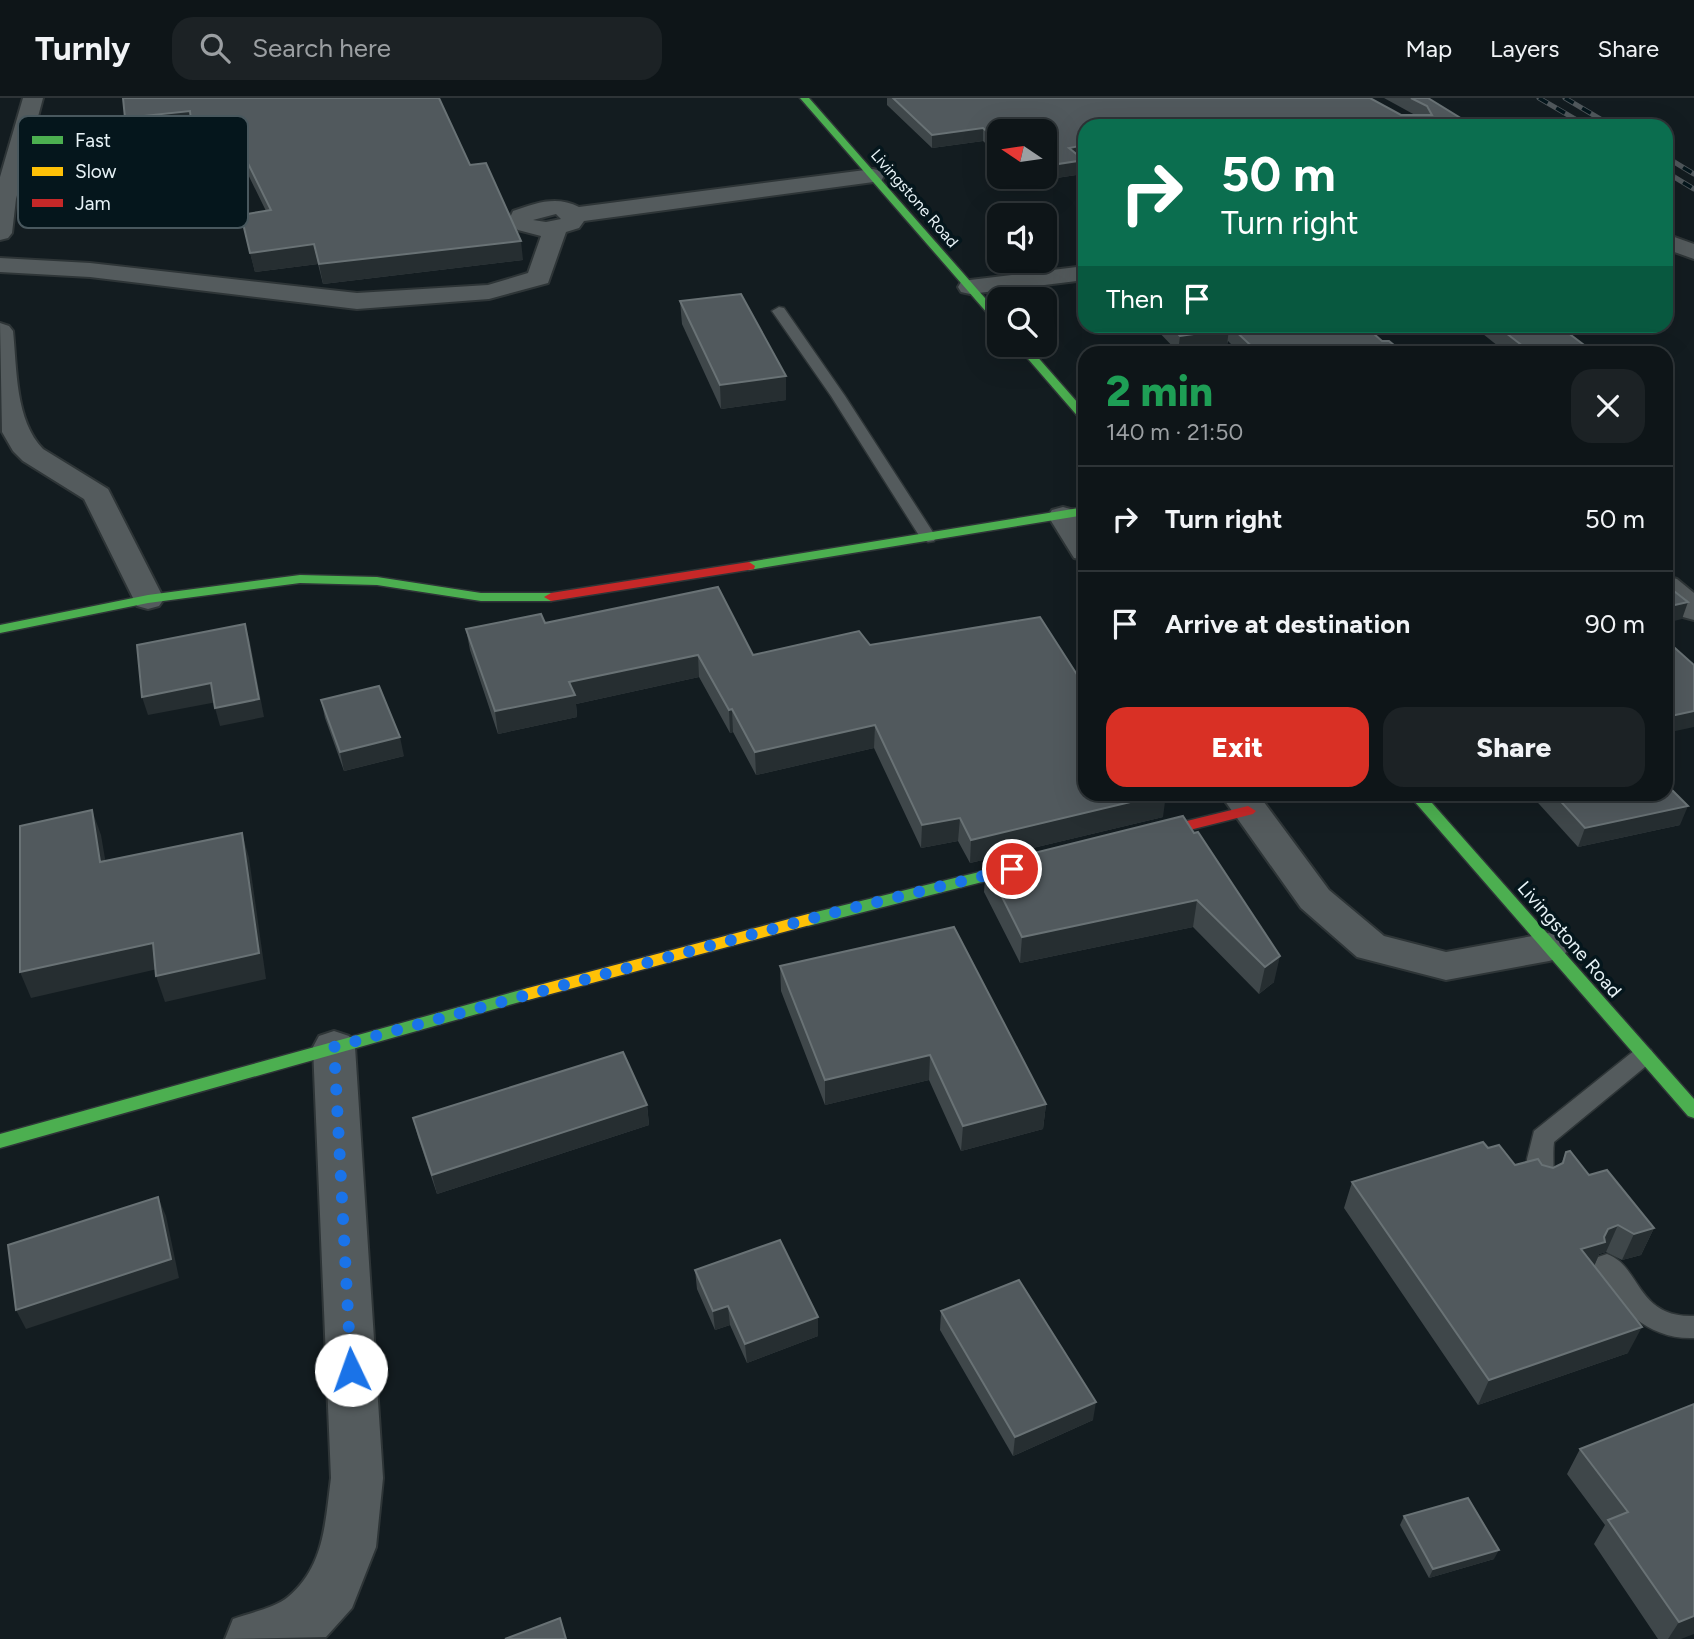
<!DOCTYPE html>
<meta charset="utf-8">
<style>
body{margin:0;font-family:Figtree,sans-serif;background:#1c2225;color:#f1f3f6;height:100vh;display:flex;flex-direction:column;font-size:26px;white-space:nowrap}
*{box-sizing:border-box;margin:0}
p{font-size:23px;color:#9b9fa2}
.icon{flex:none;width:38px;height:38px;fill:none;stroke:currentColor;stroke-width:2;stroke-linecap:round;stroke-linejoin:round}
.map{position:relative;flex:1;overflow:hidden}
.panel{position:absolute;left:1078px;top:248px;width:595px;height:455px;display:flex;flex-direction:column;background:#0e1518;border-radius:21px;box-shadow:0 7px 28px #0002,0 0 0 2px #2e3437}
.panel>*{flex:none}
.hud{position:absolute;left:1078px;top:21px;width:595px;height:214px;border-radius:21px;box-shadow:0 7px 28px #0002,0 0 0 2px #2e3437;background:#0b6e4f;color:#fff;overflow:hidden}
.needle{width:46px;rotate:283deg}
.controls{position:absolute;left:987px;top:21px;display:grid;gap:14px}
.controls a{display:grid;place-items:center;width:70px;height:70px;border-radius:14px;background:#0e1518;box-shadow:0 7px 28px #0002,0 0 0 2px #2e3437;font-size:35px}
.pin{position:absolute;display:grid;place-items:center;width:60px;height:60px;color:#fff;margin:-30px;border:4px solid #fff;border-radius:50%;box-shadow:0 2px 7px #0007}
.me{position:absolute;width:77px;margin:-38px;rotate:357deg;stroke-linejoin:round;filter:drop-shadow(0 0 5px #0008)}
.turn{display:flex;align-items:center;gap:24px;height:147px;padding:0 28px;font-size:32px}
.turn .icon{width:91px;height:91px;stroke-width:2.5}
.turn b{display:block;font-size:49px;line-height:60px}
.then{display:flex;align-items:center;height:66px;padding:0 28px;background:#0003;gap:14px;font-size:26px}
.round{display:grid;place-items:center;flex:none;width:74px;height:74px;border-radius:21px;background:#1c2225}
.head{display:flex;align-items:center;justify-content:space-between;height:119px;padding:0 28px}
h1{font-size:42px;font-weight:800;line-height:52px;color:#1e9e55}
.action{display:flex;gap:14px;margin-top:auto;padding:14px 28px}
.action a{flex:1;height:80px;border-radius:21px;background:#d93025;color:#fff;font-size:28px;font-weight:800;line-height:80px;text-align:center}
.action a+a{background:#1c2225;color:#f1f3f6}
ul{padding:0;list-style:none}
li{display:flex;align-items:center;gap:21px;height:105px;padding:0 28px;border-top:2px solid #2e3437}
li div{flex:1}
li b{display:block;font-size:26px}
li em{font-style:normal}
header{display:flex;align-items:center;gap:42px;box-sizing:border-box;height:98px;padding:0 35px;background:#0e1518;border-bottom:2px solid #2e3437}
header strong{font-size:33px}
nav{display:flex;gap:38px;margin-inline-start:auto;font-size:24px}
.search{width:490px;height:63px;background:#1c2225;display:flex;align-items:center;gap:18px;box-sizing:border-box;padding:0 24px;border-radius:21px;color:#9b9fa2;font-size:26px}
.map>svg:first-child{display:block}
.lines{fill:none;stroke-linecap:round;stroke-linejoin:round}
.lane-casing{stroke:#2e3537;stroke-width:3}
.street-casing{stroke:#2e3537;stroke-width:4}
.fast-casing{stroke:#2e3537;stroke-width:3}
.slow-casing{stroke:#2e3537;stroke-width:3}
.jam-casing{stroke:#2e3537;stroke-width:3}
.lane{fill:#545b5d;fill-rule:evenodd}
.street{fill:#545b5d;fill-rule:evenodd}
.fast{fill:#4caf50;fill-rule:evenodd}
.slow{fill:#ffc107;fill-rule:evenodd}
.jam{fill:#c62828;fill-rule:evenodd}
.rail-casing{stroke:#50585c;stroke-width:5}
.rail{stroke:#05161c;stroke-width:3.5;stroke-dasharray:10;stroke-linecap:butt}
.wall{fill:#3f474a}
.shaded-wall{fill:#262e31}
.building{fill:#51595d;stroke:#697275;stroke-width:2}
.route{stroke:#1a73e8;stroke-width:12;stroke-dasharray:0 21.6}
.labels{text-anchor:middle;stroke-width:7;stroke-linejoin:round;paint-order:stroke}
.far-street-label{font-size:16px;fill:#e8f3f7;stroke:#05161c}
.street-label{font-size:19px;fill:#e8f3f7;stroke:#05161c}
.key{fill:#05161c;stroke:#49585e;stroke-width:2}
.key-label{font-size:19px;fill:#e8f3f7}
</style>
<header>
<strong>Turnly</strong>
<div class="search"><svg class="icon" aria-label="search" viewBox="0 0 24 24"><circle cx="10" cy="10" r="6"/><path d="M15 15l6 6"/></svg>Search here</div>
<nav><a>Map</a><a>Layers</a><a>Share</a></nav>
</header>
<div class="map">
<svg width="1694" height="1541" viewBox="0 0 1694 1541">
<rect width="100%" height="100%" fill="#131c20"/>
<g class="lines">
<defs>
<g id="lane">
<path d="M779,209L784,210L845,298L936,439L934,443L928,444L920,439L831,298L772,213Z"/>
<path d="M1643,949L1651,952L1655,958L1651,964L1554,1044C1552,1059 1556,1078 1550,1091L1541,1094L1532,1091L1528,1084L1527,1061L1534,1033L1635,952Z"/>
<path d="M1607,1156C1641,1168 1636,1220 1694,1218V1240C1647,1242 1614,1207 1594,1167L1598,1159Z"/>
</g>
<g id="street">
<path d="M23,0H43L16,101L12,135L8,140L0,142V79Z"/>
<path d="M873,71L881,73L884,78L881,83L584,123L579,130L566,134L548,185L489,201L357,211L90,179L0,174V160L90,165L357,195L488,187L528,175L541,138L518,132L508,124L513,113C535,105 557,97 579,109ZM556,116L561,121L546,124L533,122Z"/>
<path d="M1666,136L1694,146V161L1666,151Z"/>
<path d="M1085,168V182L970,196L961,194L958,189L961,184L970,182Z"/>
<path d="M0,225L9,228L13,233C17,271 15,322 43,351L108,391L164,501L159,508L148,511L137,508L84,401L23,363L13,353L2,334Z"/>
<path d="M1063,409L1074,412L1085,429V462L1074,460L1048,418L1052,412Z"/>
<path d="M1666,478L1677,481L1694,495V522L1683,519L1666,505Z"/>
<path d="M1220,696H1258L1329,792L1384,838L1446,854L1549,835L1563,839L1569,849L1563,859L1549,863L1446,882L1357,859L1301,810Z"/>
<path d="M334,933L349,938L355,949L383,1380L376,1449L352,1510L326,1539L225,1541L233,1521C249,1515 275,1510 288,1499C325,1468 325,1424 331,1380L313,949L319,938Z"/>
</g>
<g id="fast">
<path d="M800,0H809L999,216V225L995,224Z"/>
<path d="M1016,247H1027L1085,313V323L1081,322Z"/>
<path d="M1085,409V417L749,472L743,468L749,464Z"/>
<path d="M300,477L377,479L481,495H551L558,499L551,503H481L377,487L300,485L148,505L0,535V527L148,497Z"/>
<path d="M1408,696H1424L1694,1001V1020L1688,1018Z"/>
<path d="M1036,760L1042,761L1044,765L1042,769L808,828L800,822L808,816Z"/>
<path d="M528,890L534,892L536,896L534,900L0,1050V1036Z"/>
</g>
<path id="slow" d="M808,816L814,818L816,822L814,826L528,902L522,900L520,896L522,892L528,890Z"/>
<g id="jam">
<path d="M749,464L755,468L754,471L551,503L544,499L551,495Z"/>
<path d="M1248,708L1256,713L1253,716L1138,745L1130,740L1138,735Z"/>
</g>
</defs>
<!-- lane casing -->
<use href="#lane" class="lane-casing"/>
<!-- street casing -->
<use href="#street" class="street-casing"/>
<!-- fast casing -->
<use href="#fast" class="fast-casing"/>
<!-- slow casing -->
<use href="#slow" class="slow-casing"/>
<!-- jam casing -->
<use href="#jam" class="jam-casing"/>
<!-- lane -->
<use href="#lane" class="lane"/>
<!-- street -->
<use href="#street" class="street"/>
<!-- fast -->
<use href="#fast" class="fast"/>
<!-- slow -->
<use href="#slow" class="slow"/>
<!-- jam -->
<use href="#jam" class="jam"/>
<defs>
<g id="rail">
<path d="M1539,0L1587,28"/>
<path d="M1565,0L1612,28"/>
<path d="M1666,59L1694,76"/>
<path d="M1666,74L1694,91"/>
</g>
</defs>
<!-- rail casing -->
<use href="#rail" class="rail-casing"/>
<!-- rail -->
<use href="#rail" class="rail"/>
</g>
<!-- wall -->
<g class="wall">
<path d="M887,0H1370L1401,17H1415L1384,0H1428L1462,21L1085,28V61H1083L1084,62L1083,76L1030,84L1023,79H1045L999,33V58L983,43L932,50L887,7Z"/>
<path d="M125,20L470,67L523,162L323,186L318,166L255,174L241,117L266,113L239,58L204,61L201,49L196,50L192,31L130,38Z"/>
<path d="M680,203L786,302L721,311L682,226Z"/>
<path d="M1153,228H1226L1229,231L1230,228L1382,243L1405,256H1241L1228,243L1227,247L1178,254Z"/>
<path d="M1473,228H1559L1596,256H1508Z"/>
<path d="M545,525L753,557L870,547L1163,719L970,765L958,743L921,750L874,650L756,677L733,634L730,635L699,579L576,606L577,619L498,636L470,552L466,531Z"/>
<path d="M321,602L404,658L344,673L325,620Z"/>
<path d="M1530,696H1666L1680,727L1578,749Z"/>
<path d="M1183,718L1274,884L1259,896L1193,829L1020,865L984,794L986,767Z"/>
<path d="M780,868L1046,1006L1043,1031L961,1053L929,982L825,1007L781,893Z"/>
<path d="M647,1007L649,1027L437,1096L418,1039L413,1020Z"/>
<path d="M1488,1050L1515,1067H1542L1553,1070L1561,1066L1566,1054L1589,1077L1654,1130L1641,1157L1622,1162L1606,1154L1599,1156L1594,1168L1628,1255L1478,1307L1344,1110L1352,1084Z"/>
<path d="M695,1172L818,1238L747,1265L730,1227L715,1232L697,1191Z"/>
<path d="M941,1213L1093,1322L1013,1358L940,1232Z"/>
<path d="M1694,1306L1681,1541H1658L1594,1446L1605,1427L1567,1376L1580,1351Z"/>
<path d="M1404,1418L1494,1461L1429,1480L1400,1427Z"/>
</g>
<!-- shaded-wall -->
<g class="shaded-wall">
<path d="M190,13L194,31L130,38L125,20Z"/>
<path d="M1462,21L1461,28H1412Z"/>
<path d="M983,30V43L932,50V37Z"/>
<path d="M197,31L235,39L239,58L204,61L201,49L196,50L192,32Z"/>
<path d="M1085,47V61L1068,63L1069,50Z"/>
<path d="M1084,62L1083,76L1030,84V79H1045V68Z"/>
<path d="M521,143L523,162L323,186L319,166Z"/>
<path d="M314,146L318,166L255,174L250,155Z"/>
<path d="M1229,231L1227,247L1178,254L1180,238Z"/>
<path d="M786,278V302L721,311L720,287Z"/>
<path d="M1688,504L1682,521L1666,525V509Z"/>
<path d="M245,526L250,544L264,619L220,628L215,610Z"/>
<path d="M698,557L699,579L576,606L577,619L498,636L495,613L569,584Z"/>
<path d="M211,585L217,604L148,617L142,599Z"/>
<path d="M732,611L733,634L730,635L729,612Z"/>
<path d="M1694,613V629L1666,635V619Z"/>
<path d="M875,627L874,650L756,677L755,654Z"/>
<path d="M400,639L404,658L344,673L340,654Z"/>
<path d="M1166,696L1163,719L970,765L971,742Z"/>
<path d="M1688,708L1680,727L1578,749L1585,730Z"/>
<path d="M92,712L101,737L110,790L100,764Z"/>
<path d="M960,720L958,743L921,750L922,727Z"/>
<path d="M242,735L249,760L266,881L165,904L156,878Z"/>
<path d="M1197,802L1193,829L1020,865L1022,839Z"/>
<path d="M153,845L162,870L31,900L20,874Z"/>
<path d="M1280,858L1274,884L1259,896L1265,869Z"/>
<path d="M930,957L929,982L825,1007V982Z"/>
<path d="M1046,1006L1043,1031L961,1053L963,1028Z"/>
<path d="M647,1007L649,1027L437,1096L432,1077Z"/>
<path d="M158,1099L166,1118L179,1180L26,1231L16,1212Z"/>
<path d="M1618,1127L1606,1154L1599,1156L1593,1171L1581,1151L1608,1131Z"/>
<path d="M1654,1130L1641,1157L1622,1162L1634,1136Z"/>
<path d="M728,1208L730,1227L715,1232L713,1213Z"/>
<path d="M818,1219V1238L747,1265L745,1246Z"/>
<path d="M1642,1229L1628,1255L1478,1307L1489,1282Z"/>
<path d="M1096,1304L1093,1322L1013,1358L1015,1339Z"/>
<path d="M1499,1452L1494,1461L1429,1480L1433,1471Z"/>
<path d="M1694,1518V1536L1681,1541H1668L1679,1524Z"/>
</g>
<!-- building -->
<g class="building">
<path d="M123,0H439L470,67L486,65L521,143L319,166L314,146L250,155L241,117L271,112L235,39L199,43L197,31L192,32L190,13L125,20Z"/>
<path d="M893,0H1370L1401,17H1432L1427,8L1411,0H1428L1462,21L1412,28H1085V47L1069,50L1084,62L1045,68V33H999V44L983,30L932,37Z"/>
<path d="M741,196L786,278L720,287L680,203Z"/>
<path d="M1170,228H1226L1229,231L1180,238Z"/>
<path d="M1230,228H1365L1382,243H1389L1405,256H1260Z"/>
<path d="M1497,228H1559L1596,256H1533Z"/>
<path d="M1666,476L1669,479L1670,490L1688,504L1666,509Z"/>
<path d="M718,489L753,557L859,533L870,547L1040,519L1085,589V696H1164L971,742L960,720L922,727L875,627L755,654L732,611L729,612L698,557L569,584L575,597L495,613L466,531L541,516L545,525Z"/>
<path d="M245,526L259,601L215,610L211,585L142,599L137,547Z"/>
<path d="M1666,542L1694,567V613L1666,619Z"/>
<path d="M379,588L400,639L340,654L321,602Z"/>
<path d="M1666,686L1688,708L1585,730L1554,696H1666Z"/>
<path d="M92,712L100,764L242,735L259,855L156,878L153,845L20,874V728Z"/>
<path d="M1183,718L1194,735L1198,734L1280,858L1265,869L1197,802L1022,839L986,767Z"/>
<path d="M954,829L1046,1006L963,1028L930,957L825,982L780,868Z"/>
<path d="M623,954L647,1007L432,1077L413,1020Z"/>
<path d="M1483,1044L1488,1050L1499,1047L1515,1067L1538,1061L1542,1067L1553,1070L1563,1065L1566,1054L1570,1053L1589,1077L1607,1072L1654,1130L1634,1136L1618,1127L1608,1131L1604,1139L1605,1144L1581,1151L1642,1229L1489,1282L1352,1084Z"/>
<path d="M158,1099L171,1161L16,1212L8,1147Z"/>
<path d="M780,1142L818,1219L745,1246L728,1208L713,1213L695,1172Z"/>
<path d="M1019,1182L1096,1304L1015,1339L941,1213Z"/>
<path d="M1694,1306V1518L1679,1524L1608,1422L1628,1414L1580,1351Z"/>
<path d="M1468,1400L1499,1452L1433,1471L1404,1418Z"/>
<path d="M560,1520L566,1541H505Z"/>
</g>
<g class="lines">
<!-- route -->
<path class="route" d="M351,1272L334,949L828,816L1012,771"/>
</g>
<g class="labels">
<!-- far-street labels -->
<g class="far-street-label">
<text transform="translate(915 100) rotate(49)" y="6">Livingstone Road</text>
</g>
<!-- street labels -->
<g class="street-label">
<text transform="translate(1570 841) rotate(49)" y="7">Livingstone Road</text>
</g>
</g>
<!-- legend -->
<rect x="18" y="18" width="230" height="112" rx="10" class="key"/>
<rect x="32" y="38" width="31" height="8" fill="#4caf50"/>
<rect x="32" y="69" width="31" height="9" fill="#ffc107"/>
<rect x="32" y="101" width="31" height="8" fill="#c62828"/>
<g class="key-label">
<text x="75" y="49">Fast</text>
<text x="75" y="80">Slow</text>
<text x="75" y="112">Jam</text>
</g>
</svg>
<div class="controls">
<a><svg class="needle" viewBox="-14 -14 28 28"><path d="M0-13l5 13h-10z" fill="#e53935"/><path d="M0 13l5-13h-10z" fill="#9b9fa2"/></svg></a>
<a><svg class="icon" aria-label="sound" viewBox="0 0 24 24"><path d="M4 9h4l5-4v14l-5-4H4zM17 9q2 3 0 6"/></svg></a>
<a><svg class="icon" aria-label="search" viewBox="0 0 24 24"><circle cx="10" cy="10" r="6"/><path d="M15 15l6 6"/></svg></a>
</div>
<div class="pin" style="left:1012px;top:771px;background:#d93025"><svg class="icon" aria-label="arrive" viewBox="0 0 24 24"><path d="M6 21V4h12l-3 4 3 4H6"/></svg></div>
<svg class="me" style="left:351px;top:1272px" viewBox="-20 -20 40 40"><circle r="19" fill="#fff"/><path d="M0-13L10 11 0 6-10 11z" fill="#1a73e8"/></svg>
<div class="hud">
<div class="turn"><svg class="icon" aria-label="right" viewBox="0 0 24 24"><path d="M7 20v-9h11M14 6l5 5-5 5"/></svg><div><b>50 m</b>Turn right</div></div>
<div class="then">Then<svg class="icon" aria-label="arrive" viewBox="0 0 24 24"><path d="M6 21V4h12l-3 4 3 4H6"/></svg></div>
</div>
<section class="panel">
<div class="head"><div><h1>2 min</h1><p>140 m · 21:50</p></div><a class="round"><svg class="icon" aria-label="close" viewBox="0 0 24 24"><path d="M6 6l12 12M18 6L6 18"/></svg></a></div>
<ul>
<li><svg class="icon" aria-label="right" viewBox="0 0 24 24"><path d="M7 20v-9h11M14 6l5 5-5 5"/></svg><div><b>Turn right</b></div><em>50 m</em></li>
<li><svg class="icon" aria-label="arrive" viewBox="0 0 24 24"><path d="M6 21V4h12l-3 4 3 4H6"/></svg><div><b>Arrive at destination</b></div><em>90 m</em></li>
</ul>
<div class="action"><a>Exit</a><a>Share</a></div>
</section>
</div>
